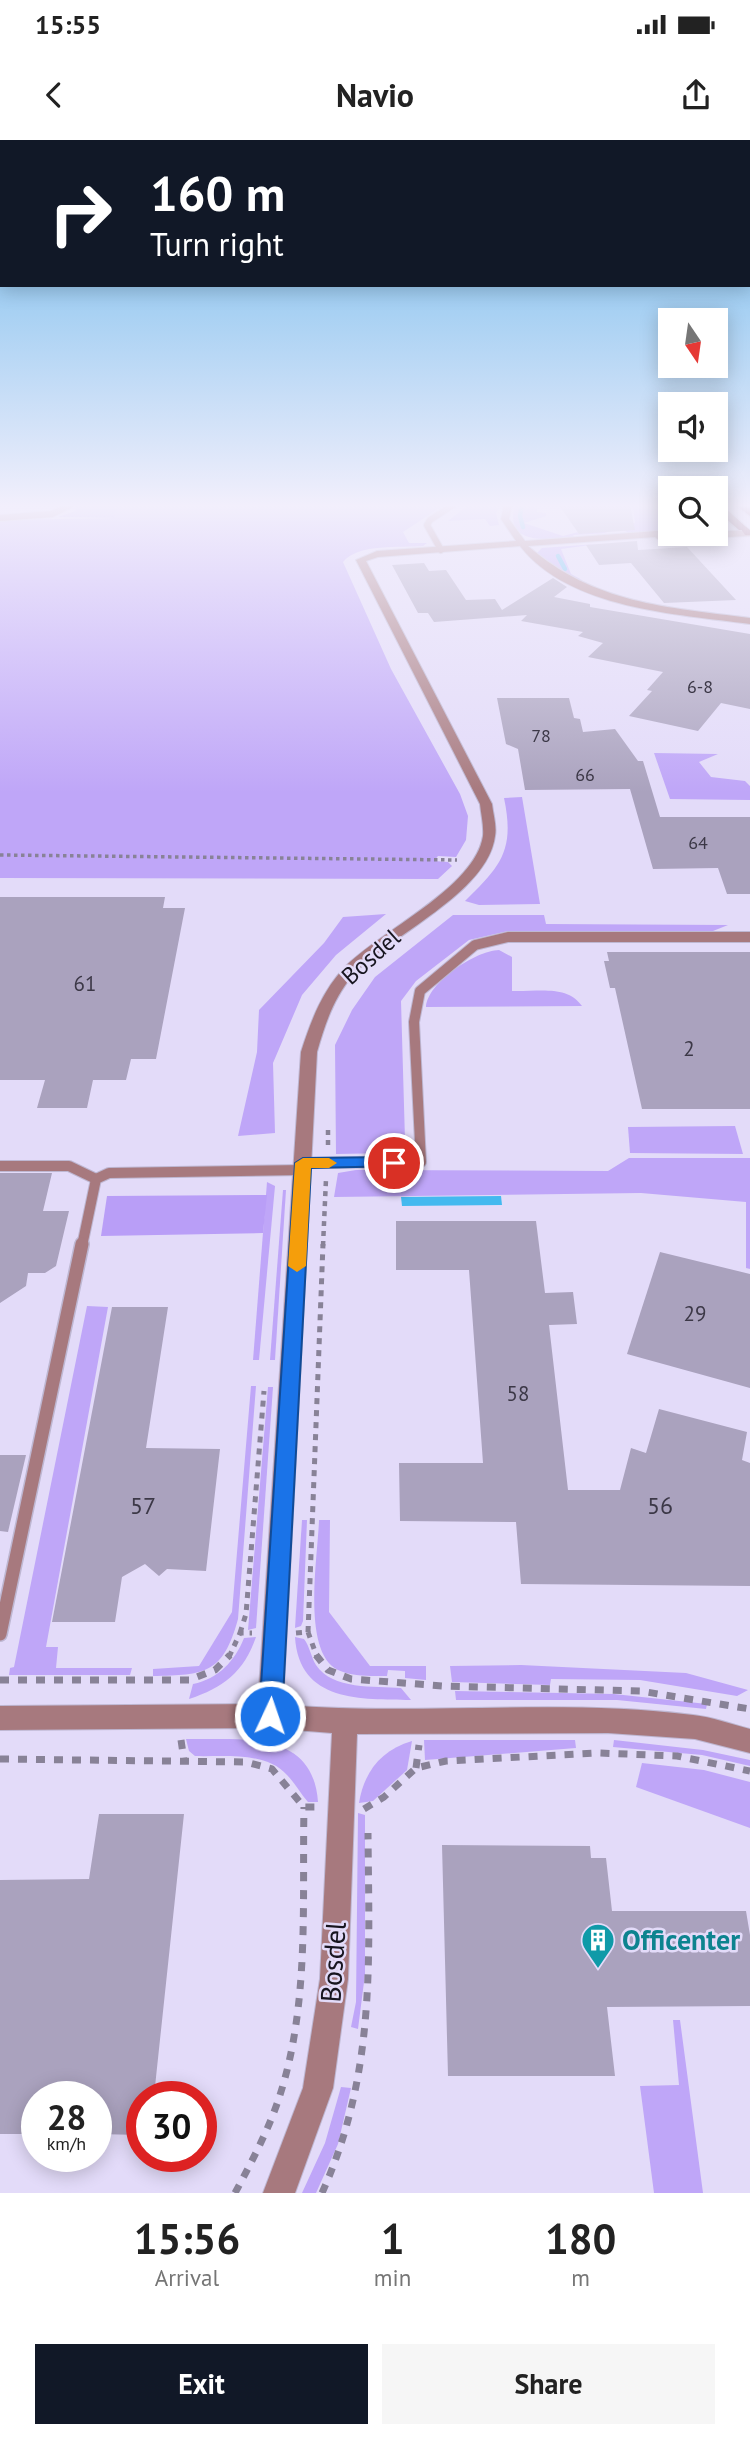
<!DOCTYPE html>
<style>
body{margin:0;font-family:"PT Sans",sans-serif;background:#f6f6f6;color:#222;height:100vh;display:flex;flex-direction:column;font-size:26px;white-space:nowrap}
*{box-sizing:border-box;margin:0}
p{font-size:23px;color:#767676}
.icon{flex:none;width:38px;height:38px;fill:none;stroke:currentColor;stroke-width:2;stroke-linecap:round;stroke-linejoin:round}
.map{position:relative;height:2053px;overflow:hidden}
.drawer{display:flex;flex-direction:column;background:#fff;flex:1}
.drawer>*{flex:none}
.guide{position:absolute;left:0px;top:0px;width:751px;height:147px;box-shadow:0 4px 18px #0003;background:#111827;color:#fff;overflow:hidden}
.needle{width:46px;rotate:167deg}
.fabs{position:absolute;left:658px;top:168px;display:grid;gap:14px}
.fabs a{display:grid;place-items:center;width:70px;height:70px;border-radius:0px;background:#fff;box-shadow:0 4px 18px #0003;font-size:35px}
.speed{position:absolute;left:21px;top:1941px;display:flex;gap:14px;font-size:35px;font-weight:700;text-align:center}
.speed>*{display:grid;place-content:center;width:91px;height:91px;border-radius:50%;background:#fff;box-shadow:0 4px 18px #0003;line-height:1}
.speed small{font-size:18px;font-weight:400}
.speed .limit{border:10px solid #d22;background:#fff;color:#111}
.pin{position:absolute;display:grid;place-items:center;width:60px;height:60px;color:#fff;margin:-30px;border:4px solid #fff;border-radius:50%;box-shadow:0 2px 7px #0007}
.me{position:absolute;width:77px;margin:-38px;rotate:3deg;stroke-linejoin:round;filter:drop-shadow(0 0 5px #0008)}
.turn{display:flex;align-items:center;gap:24px;height:147px;padding:0 35px;font-size:32px}
.turn .icon{width:91px;height:91px;stroke-width:2.5}
.turn b{display:block;font-size:49px;line-height:60px}
.eta{display:flex;justify-content:space-evenly;align-items:center;height:119px;text-align:center}
.eta b{font-size:42px;font-weight:700;line-height:49px}
.cta{display:flex;gap:14px;margin-top:auto;padding:14px 35px}
.cta a{flex:1;height:80px;border-radius:0px;background:#111827;color:#fff;font-size:28px;font-weight:700;line-height:80px;text-align:center}
.cta a+a{background:#f6f6f6;color:#222}
.status{display:flex;justify-content:space-between;align-items:center;height:49px;padding:0 35px;background:#fff;direction:ltr}
.status svg{height:19px;fill:currentColor}
header{display:flex;justify-content:space-between;align-items:center;height:91px;padding:0 35px;background:#fff;font-size:32px;font-weight:700}
.map>svg:first-child{display:block}
.green{fill:#bfa6f8}
.forest{fill:#b99ef7}
.water{fill:#44b9ef}
.lines{fill:none;stroke-linecap:round;stroke-linejoin:round}
.stream{stroke:#44b9ef;stroke-width:4.5}
.building{fill:#aaa2be}
.service-far2-casing{stroke:#beb7d2;stroke-width:8}
.service-far1-casing{stroke:#beb7d2;stroke-width:12}
.service-casing{stroke:#beb7d2;stroke-width:16}
.minor-casing{stroke:#beb7d2;stroke-width:2}
.primary-casing{stroke:#beb7d2;stroke-width:2}
.trunk-casing{stroke:#beb7d2;stroke-width:3}
.path-far3{stroke:#888297;stroke-width:3.5;stroke-dasharray:3.5 3.5;stroke-linecap:butt}
.path-far2{stroke:#888297;stroke-width:4.5;stroke-dasharray:5 5;stroke-linecap:butt}
.path-far1{stroke:#888297;stroke-width:5;stroke-dasharray:6 6;stroke-linecap:butt}
.path{stroke:#888297;stroke-width:7;stroke-dasharray:9 9;stroke-linecap:butt}
.service-far2{stroke:#a7797e;stroke-width:6}
.service-far1{stroke:#a7797e;stroke-width:10}
.service{stroke:#a7797e;stroke-width:13}
.minor{fill:#a7797e;fill-rule:evenodd}
.primary{fill:#6d2031;fill-rule:evenodd}
.trunk{fill:#5e1226;fill-rule:evenodd}
.route{fill:#1a73e8;stroke:#114b97;stroke-width:2}
.slow{fill:#f59e0b}
.labels{text-anchor:middle;stroke-width:5;stroke-linejoin:round;paint-order:stroke}
.far-number-label{font-size:18px;fill:#3c3847}
.number-label{font-size:21px;fill:#3c3847}
.street-label{font-size:24px;fill:#17151f;stroke:#e3dbf9}
.near-number-label{font-size:24px;fill:#3c3847}
.near-culture-label{font-size:28px;font-weight:bold;fill:#0d838f;stroke:#e3dbf9;text-anchor:start}
.near-street-label{font-size:28px;fill:#17151f;stroke:#e3dbf9}
</style>
<div class="status"><b>15:55</b><svg viewBox="0 0 49 12"><path d="M0 12V9h3v3zM5 12V6h3v6zM10 12V3h3v9zM15 12V0h3v12zM26 1h20v11H26zM47 4h2v5h-2z"/></svg></div>
<header><svg class="icon" aria-label="back" viewBox="0 0 24 24"><path d="M15 5l-7 7 7 7"/></svg>Navio<svg class="icon" aria-label="share" viewBox="0 0 24 24"><path d="M12 15V3M7 8l5-5 5 5M5 13v7h14v-7"/></svg></header>
<div class="map">
<svg width="750" height="2053" viewBox="0 0 750 2053">
<rect width="100%" height="100%" fill="#e3dbf9"/>
<!-- green -->
<g class="green">
<path d="M115,365H444L403,392L409,403H427L423,406C401,408 358,403 343,422L391,529L460,654L468,676L466,700L456,717L438,716L434,721L448,722L452,726L438,739L0,738V380L115,378Z"/>
<path d="M468,365H500L496,373L499,385L490,386L485,379L448,381Z"/>
<path d="M515,365H537V372L546,373V376L524,383L563,396L590,389L608,393L573,395L574,397C550,399 503,407 515,365Z"/>
<path d="M633,365H670V390L629,393L623,390L625,383H635Z"/>
<path d="M597,404L561,409L571,434L582,440L568,436L537,413L542,408Z"/>
<path d="M654,613L718,614L699,622L711,637L745,641L750,646V660L670,659Z"/>
<path d="M522,657L540,764L479,765L465,761C501,726 515,710 504,658Z"/>
<path d="M386,774L336,815L302,855L273,923L275,993L238,996L257,912L259,870L324,803L343,777Z"/>
<path d="M453,775H544L546,784L728,785L713,791H508L469,800L416,841L401,861L405,1000L393,1013L336,1014L335,905L352,870L375,837Z"/>
<path d="M499,810L512,817V851C536,852 567,844 582,866L426,867C428,842 475,811 499,810Z"/>
<path d="M735,986L743,1014L630,1013L628,987Z"/>
<path d="M629,1018H750V1129L746,1128V1062L641,1053L334,1057L338,1033L356,1030L608,1031Z"/>
<path d="M267,1042L275,1046L259,1220H253Z"/>
<path d="M283,1050H286L275,1220H270Z"/>
<path d="M87,1166L108,1167L46,1507H58L56,1528H132L130,1535H9L10,1528L14,1527Z"/>
<path d="M251,1246H256L238,1479C223,1534 205,1535 153,1536V1529L199,1526L232,1472Z"/>
<path d="M268,1247H273L256,1488L248,1490Z"/>
<path d="M302,1380H307L303,1481L301,1486L295,1488Z"/>
<path d="M319,1380H330L329,1472L370,1526H426V1540L405,1538V1531L388,1530L387,1536C371,1536 353,1537 338,1530C301,1512 318,1416 319,1380Z"/>
<path d="M256,1497C244,1532 223,1548 189,1559L193,1544C218,1539 235,1521 244,1498Z"/>
<path d="M295,1497L304,1499C310,1507 311,1517 316,1525C332,1550 375,1546 401,1548L411,1560C362,1559 299,1563 295,1497Z"/>
<path d="M521,1525L686,1533L748,1550L737,1556L640,1540L551,1539L550,1545L452,1542L450,1526Z"/>
<path d="M455,1551L614,1554L707,1564L706,1569L617,1560H456Z"/>
<path d="M186,1599C240,1600 313,1589 318,1662H308C300,1653 295,1643 287,1635C266,1611 224,1617 195,1616L189,1611Z"/>
<path d="M424,1600H575L576,1608L425,1620Z"/>
<path d="M614,1600L703,1610L750,1620V1626L702,1615L613,1607Z"/>
<path d="M412,1601L407,1630L373,1661L359,1663C364,1632 381,1610 412,1601Z"/>
<path d="M642,1623L704,1630L750,1642V1688L636,1647Z"/>
<path d="M358,1673L365,1675V1834L358,1889L351,1887L356,1862Z"/>
<path d="M673,1880H680L703,2053H654L640,1946L679,1945Z"/>
<path d="M341,1947L351,1948L338,2004L316,2053H302L325,2003Z"/>
</g>
<!-- forest -->
<g class="forest">
<path d="M115,365V378L58,377L75,371L77,367Z"/>
<path d="M267,1055L263,1093L101,1096L107,1056Z"/>
</g>
<!-- water -->
<path class="water" d="M501,1056L502,1065L402,1066L401,1057Z"/>
<g class="lines">
<!-- stream -->
<g class="stream">
<path d="M522,365L520,376L523,387"/>
<path d="M558,416L565,429"/>
</g>
</g>
<!-- building -->
<g class="building">
<path d="M559,365H630L635,390L579,394Z"/>
<path d="M637,401L638,410L687,407L736,460L664,463L631,423L599,425L586,405Z"/>
<path d="M424,423L429,431L446,430L466,460L495,459L502,470L553,438L567,447L554,457L590,464V467L750,494V569L721,563L698,591L629,576L652,551L647,550L663,532L588,517L603,503L578,496L583,492L521,481L527,475L434,482L428,473H418L392,425Z"/>
<path d="M497,558H569L574,578L580,579L583,592L615,589L638,621H643L660,677H750V754H727L718,728L653,729L630,649L525,650L518,609L506,604Z"/>
<path d="M0,757H165L163,768H185L156,919H131L126,940H93L87,968H37L45,940H0Z"/>
<path d="M607,812H750V969H642L615,848H610L604,821H609Z"/>
<path d="M0,1033H52L43,1071H69L56,1126L45,1133H28L26,1146L0,1163Z"/>
<path d="M396,1081H536L545,1153L573,1152L577,1184L549,1185L568,1350H620L631,1308L646,1313L659,1269L747,1292L742,1320L750,1323V1446L521,1444L516,1382L400,1381L399,1323H483L469,1130H396Z"/>
<path d="M660,1112L750,1134V1248L627,1214Z"/>
<path d="M112,1167H168L146,1308L220,1309L206,1431L167,1429L159,1436L145,1424L122,1437L115,1482H52Z"/>
<path d="M0,1315H26L8,1392L0,1391Z"/>
<path d="M99,1674H184L154,1956H142V1995L96,1994V1956H37V1994H0V1740L89,1739Z"/>
<path d="M442,1705L590,1706L591,1718H606L612,1771H746L750,1795V1866L607,1867L615,1936H448Z"/>
</g>
<g class="lines">
<defs>
<g id="service-far2">
<path d="M0,378L52,374L70,365"/>
<path d="M441,410L427,385L430,380L453,365"/>
</g>
<g id="service-far1">
<path d="M303,1023L421,1022L414,882L420,851L475,805L508,797H750"/>
<path d="M0,1026H69L96,1039"/>
<path d="M82,1106L96,1039L109,1033L302,1030"/>
</g>
<path id="service" d="M0,1494L82,1104"/>
<path id="minor" d="M504,365H512L509,379L525,401L670,390V394L750,390V396L659,400L655,397L528,406C595,464 666,467 750,478V484C677,474 569,469 520,406L378,417L366,421L492,664C493,674 497,686 495,696C488,753 390,795 353,835C334,857 325,884 317,912L283,1565C419,1576 559,1558 693,1575C712,1577 731,1584 750,1589V1613L695,1599L608,1593L357,1594L348,1839L333,1948L295,2053H263L303,1948L320,1839L332,1593L270,1588L0,1590V1566L258,1564L301,912C311,881 322,851 345,827C380,791 475,748 483,696C484,686 481,674 480,664L356,420L377,411L516,401L501,379Z"/>
<path id="primary" d="M739,386H745L750,390V395H745Z"/>
<g id="trunk">
<path d="M716,365H722L745,386V390H739L716,370Z"/>
<path d="M736,365H746L750,368V376Z"/>
</g>
</defs>
<!-- service-far2 casing -->
<use href="#service-far2" class="service-far2-casing"/>
<!-- service-far1 casing -->
<use href="#service-far1" class="service-far1-casing"/>
<!-- service casing -->
<use href="#service" class="service-casing"/>
<!-- minor casing -->
<use href="#minor" class="minor-casing"/>
<!-- primary casing -->
<use href="#primary" class="primary-casing"/>
<!-- trunk casing -->
<use href="#trunk" class="trunk-casing"/>
<!-- path-far3 -->
<path class="path-far3" d="M0,715L457,720"/>
<!-- path-far2 -->
<g class="path-far2">
<path d="M328,990V1009"/>
<path d="M323,1106L326,1039"/>
</g>
<!-- path-far1 -->
<g class="path-far1">
<path d="M308,1492L323,1104"/>
<path d="M240,1493L246,1474L264,1251"/>
<path d="M296,1493L308,1492L317,1517"/>
<path d="M229,1517L240,1493H252"/>
</g>
<!-- path -->
<g class="path">
<path d="M316,1515L328,1530L351,1539L443,1546L640,1551L750,1569"/>
<path d="M0,1540H189L215,1530L230,1515"/>
<path d="M181,1600L184,1620"/>
<path d="M0,1619L246,1622L272,1629L304,1667H317"/>
<path d="M416,1628L419,1605"/>
<path d="M364,1669L384,1657L416,1628L446,1621L598,1613L677,1616L750,1631"/>
<path d="M235,2053C251,2023 267,1993 278,1961C310,1867 302,1764 304,1667"/>
<path d="M322,2053C376,1933 369,1821 368,1693"/>
</g>
<!-- service-far2 -->
<use href="#service-far2" class="service-far2"/>
<!-- service-far1 -->
<use href="#service-far1" class="service-far1"/>
<!-- service -->
<use href="#service" class="service"/>
<!-- minor -->
<use href="#minor" class="minor"/>
<!-- primary -->
<use href="#primary" class="primary"/>
<!-- trunk -->
<use href="#trunk" class="trunk"/>
</g>
<!-- sky -->
<linearGradient id="sky" x2="0" y2="1"><stop stop-color="#66b6eb"/><stop offset="0.56" stop-color="#f2effc"/><stop offset="1" stop-color="#f2effc" stop-opacity="0"/></linearGradient>
<rect width="750" height="653" fill="url(#sky)"/>
<!-- route -->
<path class="route" d="M394,1017L400,1019L402,1023L400,1026L311,1028L282,1576L278,1583L270,1587L262,1583L259,1576L295,1023L303,1018Z"/>
<!-- slow -->
<path class="slow" d="M303,1018H329L337,1023L329,1028H311L306,1126L297,1132L288,1126L295,1023Z"/>
<!-- icons -->
<defs>
<symbol id="building-pin" viewBox="-11 -11 22 30"><path d="M0 17L-7.5 6A9.5 9.5 0 1 1 7.5 6Z" fill="#0f9aa8" stroke="#e3dbf9"/><path d="M-4-6H4V6H1V3H-1V6H-4ZM-2.5-4.3h1.7v1.8h-1.7ZM.8-4.3h1.7v1.8H.8ZM-2.5-1h1.7V.8h-1.7ZM.8-1h1.7V.8H.8Z" fill="#fff"/></symbol>
</defs>
<g fill-rule="evenodd">
<use href="#building-pin" x="579" y="1781" width="38" height="52"/>
</g>
<g class="labels">
<!-- far-number labels -->
<g class="far-number-label">
<text x="700" y="553">6-8</text>
<text x="541" y="602">78</text>
<text x="585" y="641">66</text>
<text x="698" y="709">64</text>
</g>
<!-- number labels -->
<g class="number-label">
<text x="85" y="851">61</text>
<text x="689" y="916">2</text>
<text x="695" y="1181">29</text>
<text x="518" y="1261">58</text>
</g>
<!-- street labels -->
<g class="street-label">
<text transform="translate(371 817) rotate(-42)" y="8">Bosdel</text>
</g>
<!-- near-number labels -->
<g class="near-number-label">
<text x="143" y="1374">57</text>
<text x="660" y="1374">56</text>
</g>
<!-- near-culture labels -->
<g class="near-culture-label">
<text x="622" y="1810">Officenter</text>
</g>
<!-- near-street labels -->
<g class="near-street-label">
<text transform="translate(333 1822) rotate(-86)" y="10">Bosdel</text>
</g>
</g>
</svg>
<div class="fabs">
<a><svg class="needle" viewBox="-14 -14 28 28"><path d="M0-13l5 13h-10z" fill="#e53935"/><path d="M0 13l5-13h-10z" fill="#767676"/></svg></a>
<a><svg class="icon" aria-label="sound" viewBox="0 0 24 24"><path d="M4 9h4l5-4v14l-5-4H4zM17 9q2 3 0 6"/></svg></a>
<a><svg class="icon" aria-label="search" viewBox="0 0 24 24"><circle cx="10" cy="10" r="6"/><path d="M15 15l6 6"/></svg></a>
</div>
<div class="speed"><div>28<small>km/h</small></div><div class="limit">30</div></div>
<div class="pin" style="left:394px;top:1023px;background:#d93025"><svg class="icon" aria-label="arrive" viewBox="0 0 24 24"><path d="M6 21V4h12l-3 4 3 4H6"/></svg></div>
<svg class="me" style="left:270px;top:1576px" viewBox="-20 -20 40 40"><circle r="17" fill="#1a73e8" stroke="#fff" stroke-width="3"/><path d="M0-11L8 9 0 5-8 9z" fill="#fff"/></svg>
<div class="guide">
<div class="turn"><svg class="icon" aria-label="right" viewBox="0 0 24 24"><path d="M7 20v-9h11M14 6l5 5-5 5"/></svg><div><b>160 m</b>Turn right</div></div>
</div>
</div>
<section class="drawer">
<div class="eta">
<div><b>15:56</b><p>Arrival</p></div>
<div><b>1</b><p>min</p></div>
<div><b>180</b><p>m</p></div>
</div>
<div class="cta"><a>Exit</a><a>Share</a></div>
</section>
